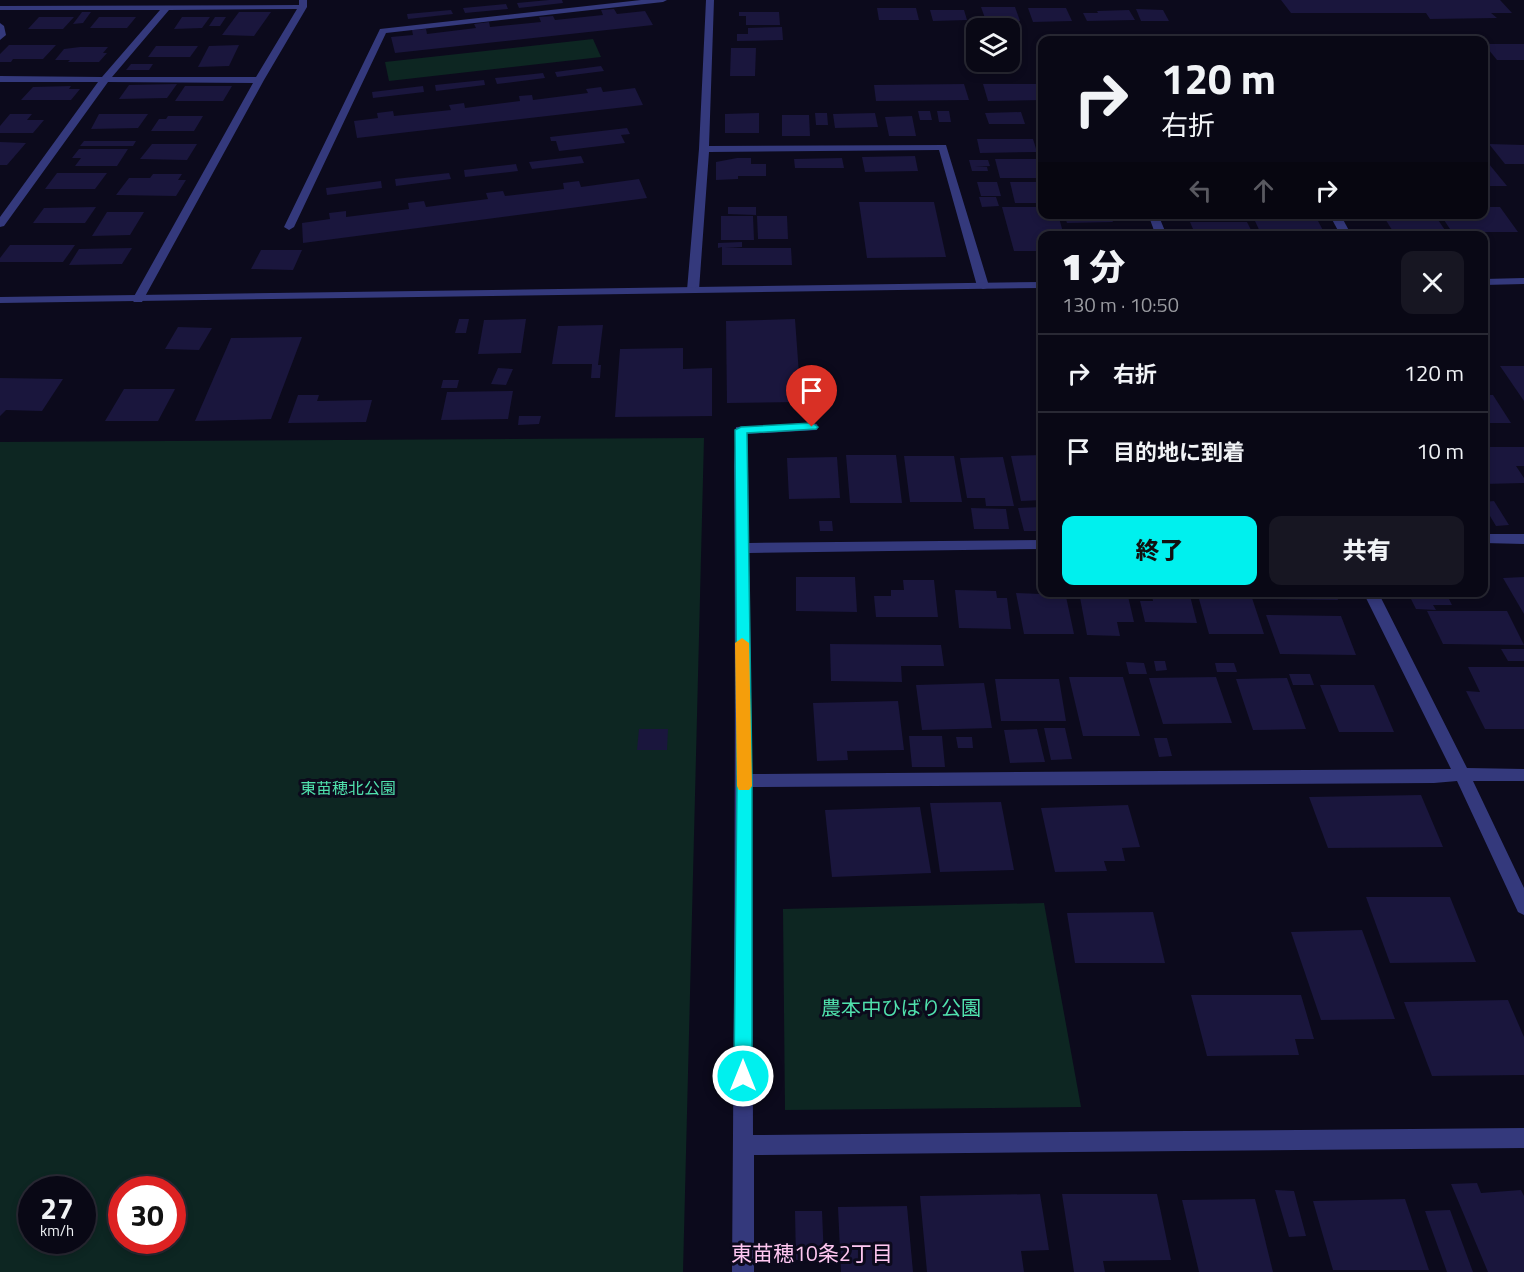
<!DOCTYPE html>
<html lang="ja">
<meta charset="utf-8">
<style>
body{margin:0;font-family:"Titillium Web","Noto Sans JP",sans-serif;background:#171622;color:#f1f3f6;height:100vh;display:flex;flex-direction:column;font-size:22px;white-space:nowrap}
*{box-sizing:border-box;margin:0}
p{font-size:20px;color:#999aa0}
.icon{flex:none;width:33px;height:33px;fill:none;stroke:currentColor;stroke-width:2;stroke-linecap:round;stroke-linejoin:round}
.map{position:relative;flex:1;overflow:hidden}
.panel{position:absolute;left:1038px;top:231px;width:450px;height:366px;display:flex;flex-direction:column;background:#090815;border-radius:12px;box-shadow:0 3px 9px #0003,0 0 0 2px #292934}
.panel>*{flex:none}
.guide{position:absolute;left:1038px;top:36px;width:450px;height:183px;border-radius:12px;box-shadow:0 3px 9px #0003,0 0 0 2px #292934;background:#090815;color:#f1f3f6;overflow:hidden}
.tools{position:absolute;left:966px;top:18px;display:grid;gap:12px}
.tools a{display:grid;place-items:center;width:54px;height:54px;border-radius:12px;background:#090815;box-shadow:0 3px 9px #0003,0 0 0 2px #292934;font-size:30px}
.speed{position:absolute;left:18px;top:1176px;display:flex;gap:12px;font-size:30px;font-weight:700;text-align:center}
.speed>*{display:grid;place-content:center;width:78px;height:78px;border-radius:50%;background:#090815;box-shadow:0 3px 9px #0003,0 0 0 2px #292934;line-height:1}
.speed small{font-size:15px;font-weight:400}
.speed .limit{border:9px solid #d22;background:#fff;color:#111}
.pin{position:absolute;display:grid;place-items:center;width:51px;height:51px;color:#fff;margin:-62px -26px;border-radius:50% 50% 50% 0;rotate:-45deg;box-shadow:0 0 6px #0007}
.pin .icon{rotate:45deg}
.me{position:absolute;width:66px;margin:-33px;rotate:0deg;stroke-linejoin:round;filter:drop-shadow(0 0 4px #0008)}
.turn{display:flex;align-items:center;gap:21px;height:126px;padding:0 24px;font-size:27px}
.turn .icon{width:78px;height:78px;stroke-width:2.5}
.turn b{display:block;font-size:42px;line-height:51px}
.lanes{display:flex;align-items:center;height:57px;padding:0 24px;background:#0003;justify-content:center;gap:30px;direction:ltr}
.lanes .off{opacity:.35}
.round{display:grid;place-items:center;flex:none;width:63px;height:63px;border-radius:12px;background:#171622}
.headline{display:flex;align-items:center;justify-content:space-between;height:102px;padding:0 24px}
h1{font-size:36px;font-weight:800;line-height:45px}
.cta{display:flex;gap:12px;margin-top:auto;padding:12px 24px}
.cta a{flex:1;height:69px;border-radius:12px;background:#00f0ee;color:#111;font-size:24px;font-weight:800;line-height:69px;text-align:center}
.cta a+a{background:#171622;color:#f1f3f6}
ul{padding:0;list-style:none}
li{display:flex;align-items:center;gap:18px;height:78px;padding:0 24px;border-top:2px solid #292934}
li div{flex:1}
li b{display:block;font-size:22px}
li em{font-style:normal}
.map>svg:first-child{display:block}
.green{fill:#0d2622;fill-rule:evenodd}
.building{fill:#1a163d}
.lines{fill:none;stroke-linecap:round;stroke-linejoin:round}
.service{fill:#34397c;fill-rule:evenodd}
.minor{fill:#34397c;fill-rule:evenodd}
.tertiary{fill:#34397c;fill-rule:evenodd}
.route{fill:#00f0ee;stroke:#009c9b;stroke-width:1.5}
.slow{fill:#f59e0b}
.labels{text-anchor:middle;stroke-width:6;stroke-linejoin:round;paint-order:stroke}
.park-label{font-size:16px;fill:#50e1ad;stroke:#0c0a1c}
.near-park-label{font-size:20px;fill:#50e1ad;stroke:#0c0a1c}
.near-neighbourhood-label{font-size:21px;fill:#ffc7f1;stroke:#0c0a1c}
</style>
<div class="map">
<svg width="1524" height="1272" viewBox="0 0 1524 1272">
<rect width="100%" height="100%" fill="#0c0a1c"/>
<!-- green -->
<g class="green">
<path d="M593,39L601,57L389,81L385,62Z"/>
<path d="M704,438L683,1272H0V442ZM32,1190H82V1240H32ZM122,1190H172V1240H122Z"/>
<path d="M1044,903L1081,1107L785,1110L783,909Z"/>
</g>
<!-- building -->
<g class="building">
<path d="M549,0H562L563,3L519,8L517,3Z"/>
<path d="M1281,0H1500L1512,13H1491L1497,18L1430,19L1426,13H1291Z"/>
<path d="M506,4L508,9L465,13L463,8Z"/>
<path d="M981,7H1015L1020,21H986Z"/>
<path d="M877,8H916L919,20H879Z"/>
<path d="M1028,8H1066L1072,21L1033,22Z"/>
<path d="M614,9L617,14L645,11L653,25L395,53L391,37L413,35L412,30L426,29L427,34L476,28L474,24L489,22L490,27L541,22L539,17L553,16L555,20L603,15L601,10Z"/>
<path d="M1136,9L1163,10L1169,21H1141Z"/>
<path d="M451,10L453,14L408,19L407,14Z"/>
<path d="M930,10H964L967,20L933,21Z"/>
<path d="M1129,10L1135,20L1087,21L1083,13H1098L1097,11Z"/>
<path d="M82,12H91L83,23L73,24Z"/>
<path d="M239,12H271L254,36L222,35Z"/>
<path d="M739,12H779L780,25H746V16H739Z"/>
<path d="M39,17H74L63,29H28Z"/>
<path d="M99,17H136L127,28H90Z"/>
<path d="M182,17H210L202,28L174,29Z"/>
<path d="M215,17H226L220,26H209Z"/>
<path d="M782,27L783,40L737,41V34H748V28Z"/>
<path d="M1484,44H1524V60H1497Z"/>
<path d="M9,45H56L43,59H13L11,62H0V54Z"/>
<path d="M239,45L229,66L198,67L209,46Z"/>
<path d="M156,46H198L190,57H148Z"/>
<path d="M80,47H108L103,53H107L99,62H68L70,60H55L64,49Z"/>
<path d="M731,48H756L755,76H730Z"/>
<path d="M131,64H153L149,70H126Z"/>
<path d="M601,66L604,71L557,77L555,72Z"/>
<path d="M543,73L545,78L497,84L495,78Z"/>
<path d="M484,80L485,85L436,91L435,85Z"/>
<path d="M177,84L167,98L119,99L129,85Z"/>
<path d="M964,84L969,100L876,101L874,85Z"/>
<path d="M983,84H1042V100L988,101Z"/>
<path d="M71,86L69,89H80L71,100H21L33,87Z"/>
<path d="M185,86H232L223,101H175Z"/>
<path d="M423,86L424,92L373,98L372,92Z"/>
<path d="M601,87L603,92L635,88L643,105L357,138L354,121L378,118L377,113L393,111L394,116L451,110L449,105L464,103L465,108L520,101L519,96L532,95L533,100L588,93L586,89Z"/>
<path d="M918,111H930L932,120H920Z"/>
<path d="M937,111H949L951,122H939Z"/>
<path d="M1021,112L1025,124H989L985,113Z"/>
<path d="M759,113V133H725V114Z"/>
<path d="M815,113H827L828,125H816Z"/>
<path d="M875,113L878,127L835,128L833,114Z"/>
<path d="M10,114H32L27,120H44L33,133H0V126Z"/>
<path d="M99,114H148L138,128L91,129Z"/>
<path d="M782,115H809L810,136H782Z"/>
<path d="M168,116H203L194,131H151L159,119H166Z"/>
<path d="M912,116L916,136H889L885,117Z"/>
<path d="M627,128L630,134L621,135L625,143L559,151L556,141H551L550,137Z"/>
<path d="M977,139H1033L1037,152L980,153Z"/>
<path d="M84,141H136L133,146H80Z"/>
<path d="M0,142L26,143L7,165H0Z"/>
<path d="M152,144H197L187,160L140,159Z"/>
<path d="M1489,144L1524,145V164H1505Z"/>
<path d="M79,149H128L117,166H75L81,158H72Z"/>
<path d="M581,156L584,163L532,169L529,162Z"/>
<path d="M915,156L918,171L865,172L862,157Z"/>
<path d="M737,158H751V164H766V176H738V179L716,180V162Z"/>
<path d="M842,158L844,168H795L794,159Z"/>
<path d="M995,159H1036L1042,178H1000Z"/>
<path d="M969,160H988L990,166L975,167H987L988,171H972Z"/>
<path d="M516,164L518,171L465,177L464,170Z"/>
<path d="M1484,164H1489L1507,186H1484Z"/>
<path d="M57,173H107L95,189H45Z"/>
<path d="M449,173L451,179L396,186L395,179Z"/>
<path d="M153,174H182L178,180H186L176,196L116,195L129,178H150Z"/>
<path d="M639,179L647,198L303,243L302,223L330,219L329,213L346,211V217L409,209L408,203L424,201L426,207L488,199L486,193L503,191L505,196L564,189L563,183L579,181L581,187Z"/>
<path d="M381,181L382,188L327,195L326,188Z"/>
<path d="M977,182H997L1001,196H981Z"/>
<path d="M1010,182H1042V203H1015Z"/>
<path d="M979,197H996L999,206L982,207Z"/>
<path d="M859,202H934L946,257L867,258Z"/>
<path d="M96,207L85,223H33L44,208Z"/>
<path d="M728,207H756V215L728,214Z"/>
<path d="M1002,207H1042V214H1058L1064,236H1042V251H1014Z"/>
<path d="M1484,207H1500L1518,232H1452L1440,214H1484Z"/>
<path d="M107,212H144L130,235L92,236Z"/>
<path d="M1064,214H1109L1113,222L1067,223Z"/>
<path d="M1382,214H1434L1447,233H1394Z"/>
<path d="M721,216H753L754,240H721Z"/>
<path d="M757,216H787L788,239H758Z"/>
<path d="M1255,221H1318L1326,236H1262Z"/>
<path d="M1190,222H1247L1254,236H1196Z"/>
<path d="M742,242V247L725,248H791L792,265H722V247L718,248V243Z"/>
<path d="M10,245H75L63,262H0V258Z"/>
<path d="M132,248L122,264L69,265L79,249Z"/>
<path d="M261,250H302L293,270L251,269Z"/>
<path d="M459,319H469L466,333H455Z"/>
<path d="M526,319L521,353L478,354L484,320Z"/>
<path d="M795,319L801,402L727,403L726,321Z"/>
<path d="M603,325L598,365H601L600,378H591L592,364H552L558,326Z"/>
<path d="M178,327L212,328L199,350L165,349Z"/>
<path d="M302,337L271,419L195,421L231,338Z"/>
<path d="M683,348V369L712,368V416L615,417L620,349Z"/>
<path d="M1500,366H1524V401Z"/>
<path d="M498,368L513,369L506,385L491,384Z"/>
<path d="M0,378L63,379L42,411L6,410L0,416Z"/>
<path d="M443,380H459L457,388H441Z"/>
<path d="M124,389H175L158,421H105Z"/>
<path d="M513,391L508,419L441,420L447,392Z"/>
<path d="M298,395H319L317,401L372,400L366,422L288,423Z"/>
<path d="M1484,395H1493L1511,423H1484Z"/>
<path d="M519,416H541L539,424L518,425Z"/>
<path d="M1484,447H1524V466H1516L1524,478V483L1484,484Z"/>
<path d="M846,455H896L902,503H850Z"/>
<path d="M1042,455V500L1021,501L1011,456Z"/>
<path d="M904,456H954L962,502H910Z"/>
<path d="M837,457L840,498L789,499L787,458Z"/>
<path d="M1003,457L1014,506H986L985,498H967L960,458Z"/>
<path d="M1494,501L1509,525L1496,526L1484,506V502Z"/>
<path d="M1042,507V531H1024L1018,508Z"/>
<path d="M971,508L1006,509L1009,529H974Z"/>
<path d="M819,521H832L833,531H820Z"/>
<path d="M796,577H855L857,612L796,611Z"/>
<path d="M1524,577V614L1503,578Z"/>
<path d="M903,580H934L938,617H876L874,596H891V590H904Z"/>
<path d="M1040,586H1042V592H1065L1074,634H1024L1016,593L1041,594Z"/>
<path d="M955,590L996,591L997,598H1007L1011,629L959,628Z"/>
<path d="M1079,592H1127L1134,622H1117L1120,636L1087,635Z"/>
<path d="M1151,592H1189L1197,623L1145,622L1140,601H1153Z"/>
<path d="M1197,592H1250L1264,634H1209Z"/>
<path d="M1260,592H1335L1338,600L1263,599Z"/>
<path d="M1409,595H1447L1452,605H1433L1436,610L1416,609Z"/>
<path d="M1427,611H1507L1524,645L1443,644Z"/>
<path d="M1266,615L1341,616L1356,655L1280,654Z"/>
<path d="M830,644L941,645L944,666H901L902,682L831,681Z"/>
<path d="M1501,649H1524V661H1508Z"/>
<path d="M1154,661H1165L1167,670L1156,671Z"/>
<path d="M1126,662L1144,663L1147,674H1129Z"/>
<path d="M1215,663H1234L1237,672H1217Z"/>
<path d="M1468,667H1524V729H1485L1466,691L1480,692Z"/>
<path d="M1289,674H1310L1314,685H1293Z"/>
<path d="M1069,677H1123L1140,736H1083Z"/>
<path d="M1216,677L1232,723L1163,724L1149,678Z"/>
<path d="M1287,678L1306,729L1253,730L1236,679Z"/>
<path d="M995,679H1059L1066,721H1001Z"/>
<path d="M984,683L992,728L922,730L916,685Z"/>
<path d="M1320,685H1374L1394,732H1339Z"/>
<path d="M898,701L904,750L847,751L848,760L817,761L813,703Z"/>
<path d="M1044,728H1065L1072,759L1051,760Z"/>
<path d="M639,729H668L667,750H637Z"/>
<path d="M1037,729L1045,762L1010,763L1004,730Z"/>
<path d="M909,736H942L945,767H912Z"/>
<path d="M956,737H972L973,748H958Z"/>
<path d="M1154,738H1167L1172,756L1159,757Z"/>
<path d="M1421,795L1443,847L1328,848L1309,797Z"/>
<path d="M1001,802L1014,870L940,872L930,803Z"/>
<path d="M1128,805L1140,847L1122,848L1125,861H1104L1107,871L1055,872L1041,808Z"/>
<path d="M920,807L931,873L832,877L825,810Z"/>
<path d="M1366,897H1450L1476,962L1390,963Z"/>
<path d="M1153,912L1165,963H1075L1067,913Z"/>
<path d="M1362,930L1395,1019L1321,1020L1291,932Z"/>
<path d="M1191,995H1301L1314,1039H1295L1299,1055L1207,1056Z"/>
<path d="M1508,1000L1524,1037V1075L1432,1076L1404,1002Z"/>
<path d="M1477,1183L1481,1193L1521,1190L1524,1196V1272H1488L1451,1184Z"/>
<path d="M1275,1190L1294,1191L1306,1236L1289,1237Z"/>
<path d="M1040,1194L1049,1250L1021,1251L1024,1272H927L920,1196Z"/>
<path d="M1062,1194H1157L1171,1260L1103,1261L1105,1272H1074Z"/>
<path d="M1255,1199L1273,1272H1199L1182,1200Z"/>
<path d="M1405,1199L1429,1270H1333L1313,1201Z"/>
<path d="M907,1206L913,1272H841L838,1207Z"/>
<path d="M1450,1210L1473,1272H1447L1425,1211Z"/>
<path d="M795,1211H822L824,1259L796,1260Z"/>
</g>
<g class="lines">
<!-- service -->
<g class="service">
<path d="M641,0H667L663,2L386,33L294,227L289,230L284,227L380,29Z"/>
<path d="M812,423L817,424L818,427L817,430L747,434L748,466L741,470L734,466L736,427Z"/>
</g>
<!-- minor -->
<g class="minor">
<path d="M299,0H307V7L264,80L142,302H134L132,300L253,83L108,82L4,226L0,227V217L98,82H0V76L102,77L160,10H0V6L299,5ZM297,9L256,77H112L169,10Z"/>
<path d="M706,0H714L709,146L946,145L989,286L987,288L983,289L977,286L939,150L709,152L699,290L693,293L689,292L687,290L699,149Z"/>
<path d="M0,23L4,26L6,35L0,40Z"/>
<path d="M1148,214H1158L1167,236H1156Z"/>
<path d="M1329,214H1340L1352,236H1341Z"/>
<path d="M741,462L748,466L749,543L1042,540V549L749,553L752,774L1451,769L1363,592H1378L1467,768L1524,769V781H1473L1524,888V915L1518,912L1457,781L1434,783L752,787L753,1135L1524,1128V1148L754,1155V1272H732C734,1004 736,733 734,466Z"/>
<path d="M1524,534V544L1484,543V534Z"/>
</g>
<!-- tertiary -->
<g class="tertiary">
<path d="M1524,278V284L1484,285V279Z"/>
<path d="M1042,282V288L0,303V297Z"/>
</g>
</g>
<!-- route -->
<path class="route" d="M812,423L818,427L816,429L747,433L752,781V1076L750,1082L743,1085L737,1082L734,1076L737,781L735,430L741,427Z"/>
<!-- slow -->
<path class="slow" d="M742,638L749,643L752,786L749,790H739L737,786L735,643Z"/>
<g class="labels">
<!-- park labels -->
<g class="park-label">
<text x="348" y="794">東苗穂北公園</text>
</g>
<!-- near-park labels -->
<g class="near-park-label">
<text x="901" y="1015">農本中ひばり公園</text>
</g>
<!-- near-neighbourhood labels -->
<g class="near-neighbourhood-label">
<text x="812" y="1261">東苗穂10条2丁目</text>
</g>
</g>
</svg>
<div class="tools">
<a><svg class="icon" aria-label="layers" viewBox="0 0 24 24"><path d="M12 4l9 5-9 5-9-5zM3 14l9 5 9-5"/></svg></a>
</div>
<div class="speed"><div>27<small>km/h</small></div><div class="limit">30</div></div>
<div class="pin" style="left:812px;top:427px;background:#d93025"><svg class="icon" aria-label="arrive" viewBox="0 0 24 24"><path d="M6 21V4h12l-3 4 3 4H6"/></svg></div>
<svg class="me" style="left:743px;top:1076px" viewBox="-20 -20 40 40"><circle r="17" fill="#00f0ee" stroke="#fff" stroke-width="3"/><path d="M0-11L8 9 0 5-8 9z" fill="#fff"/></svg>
<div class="guide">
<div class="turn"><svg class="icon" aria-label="right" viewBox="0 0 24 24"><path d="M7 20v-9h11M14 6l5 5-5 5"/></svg><div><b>120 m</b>右折</div></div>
<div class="lanes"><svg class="icon off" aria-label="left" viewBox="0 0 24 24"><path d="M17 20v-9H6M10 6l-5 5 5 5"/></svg><svg class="icon off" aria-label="ahead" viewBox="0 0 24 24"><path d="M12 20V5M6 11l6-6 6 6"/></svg><svg class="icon" aria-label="right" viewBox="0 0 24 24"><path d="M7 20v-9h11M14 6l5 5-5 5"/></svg></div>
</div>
<section class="panel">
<div class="headline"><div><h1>1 分</h1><p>130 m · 10:50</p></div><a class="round"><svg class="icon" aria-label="close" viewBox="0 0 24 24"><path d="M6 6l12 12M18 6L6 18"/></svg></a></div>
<ul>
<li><svg class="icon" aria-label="right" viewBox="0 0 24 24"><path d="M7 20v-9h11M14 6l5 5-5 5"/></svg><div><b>右折</b></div><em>120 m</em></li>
<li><svg class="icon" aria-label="arrive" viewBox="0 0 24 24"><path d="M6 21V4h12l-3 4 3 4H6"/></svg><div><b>目的地に到着</b></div><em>10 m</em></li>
</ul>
<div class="cta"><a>終了</a><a>共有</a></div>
</section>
</div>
